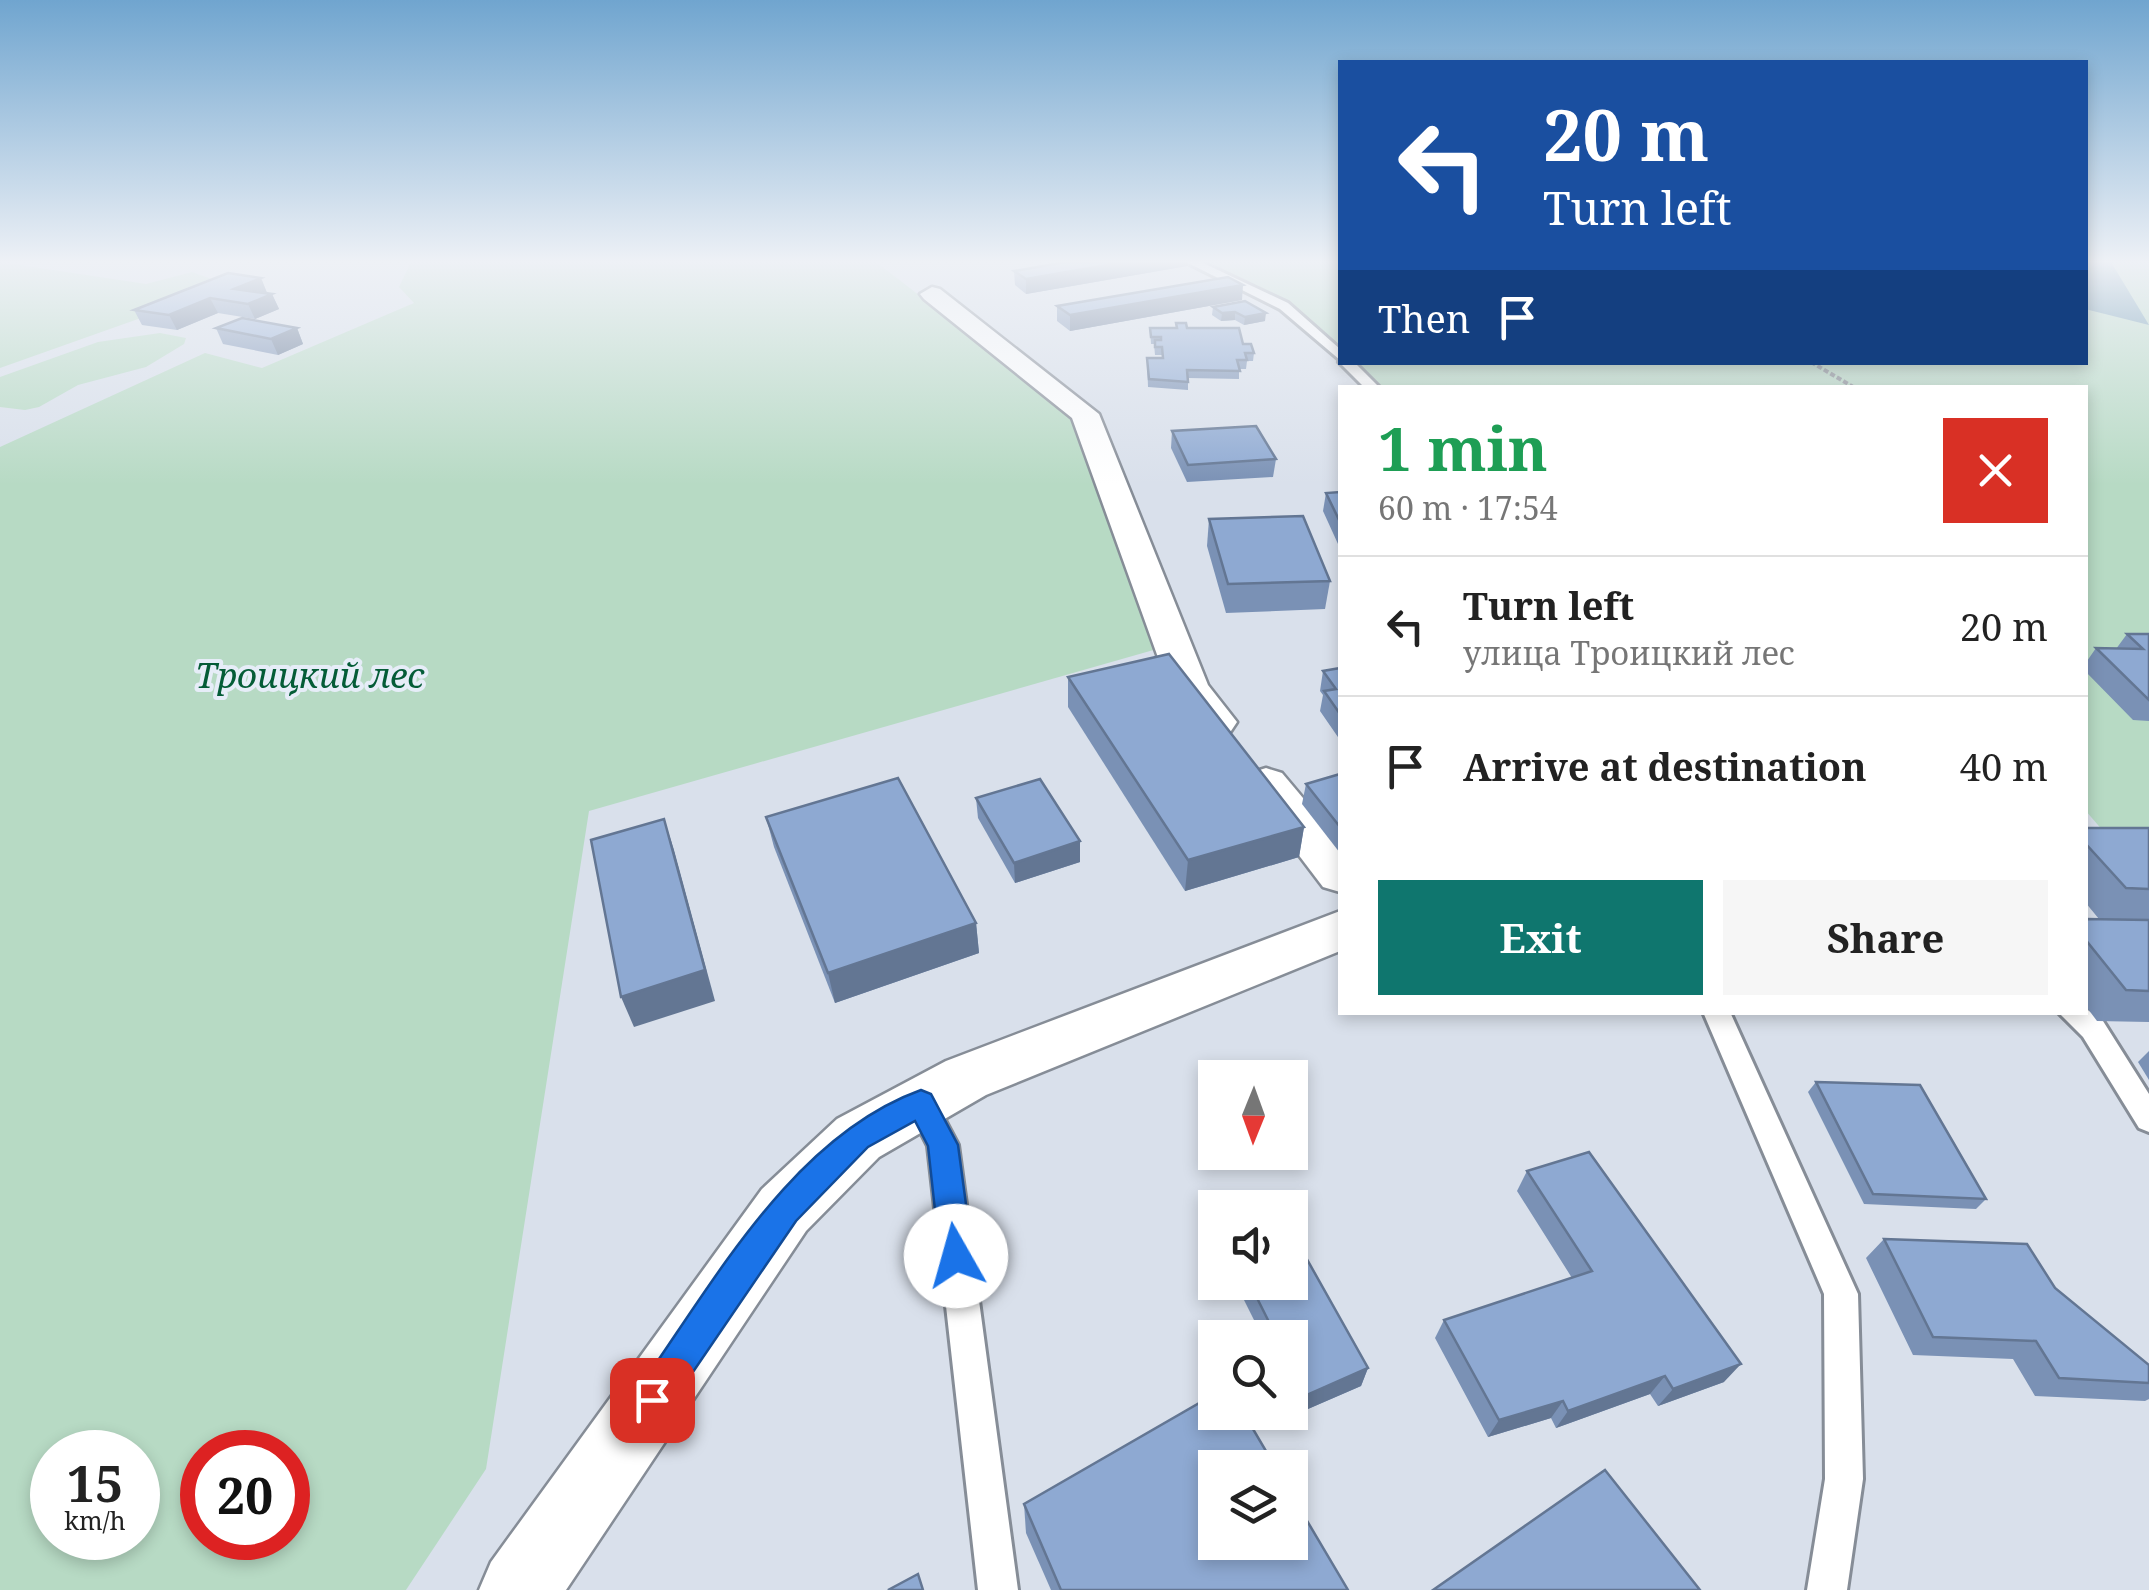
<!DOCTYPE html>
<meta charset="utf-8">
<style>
body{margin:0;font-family:"Noto Serif",serif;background:#f6f6f6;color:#222;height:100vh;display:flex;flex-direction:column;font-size:38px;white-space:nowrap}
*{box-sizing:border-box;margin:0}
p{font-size:32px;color:#767676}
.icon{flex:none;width:55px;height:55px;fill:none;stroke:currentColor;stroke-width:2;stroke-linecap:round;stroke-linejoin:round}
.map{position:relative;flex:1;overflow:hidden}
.panel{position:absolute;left:1338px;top:385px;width:750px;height:630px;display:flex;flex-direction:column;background:#fff;border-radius:0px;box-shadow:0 5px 15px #0003}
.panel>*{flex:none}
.guide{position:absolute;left:1338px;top:60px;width:750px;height:305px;border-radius:0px;box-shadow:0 5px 15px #0003;background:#1a4fa0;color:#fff;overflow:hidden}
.needle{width:65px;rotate:181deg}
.buttons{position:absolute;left:1198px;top:1060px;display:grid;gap:20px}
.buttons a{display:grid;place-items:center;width:110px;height:110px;border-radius:0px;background:#fff;box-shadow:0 5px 15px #0003;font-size:50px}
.speed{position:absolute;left:30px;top:1430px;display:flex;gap:20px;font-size:50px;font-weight:700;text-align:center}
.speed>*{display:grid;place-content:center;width:130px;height:130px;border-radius:50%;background:#fff;box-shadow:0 5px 15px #0003;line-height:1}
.speed small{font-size:25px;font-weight:400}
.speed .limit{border:15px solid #d22;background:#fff;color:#111}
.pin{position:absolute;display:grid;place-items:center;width:85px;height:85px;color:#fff;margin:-42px;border-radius:20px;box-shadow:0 5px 15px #0006}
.me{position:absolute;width:110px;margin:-55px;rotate:353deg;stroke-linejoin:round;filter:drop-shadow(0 0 8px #0008)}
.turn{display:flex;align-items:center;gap:35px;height:210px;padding:0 40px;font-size:45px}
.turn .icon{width:130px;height:130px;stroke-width:2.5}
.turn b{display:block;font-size:70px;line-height:85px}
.then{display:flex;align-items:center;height:95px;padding:0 40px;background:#0003;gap:20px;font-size:38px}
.round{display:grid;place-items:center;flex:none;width:105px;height:105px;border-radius:0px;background:#f6f6f6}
.headline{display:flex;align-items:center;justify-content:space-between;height:170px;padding:0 40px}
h1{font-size:60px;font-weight:700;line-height:75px;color:#1e9e55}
.cta{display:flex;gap:20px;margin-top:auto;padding:20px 40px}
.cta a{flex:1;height:115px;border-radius:0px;background:#0f766e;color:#fff;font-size:40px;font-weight:700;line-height:115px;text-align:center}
.cta a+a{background:#f6f6f6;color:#222}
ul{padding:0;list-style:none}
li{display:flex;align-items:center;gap:30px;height:140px;padding:0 40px;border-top:2px solid #e0e0e0}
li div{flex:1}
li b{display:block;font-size:38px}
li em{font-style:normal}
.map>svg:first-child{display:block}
.green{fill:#b7dac4;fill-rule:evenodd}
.water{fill:#5c8ea9}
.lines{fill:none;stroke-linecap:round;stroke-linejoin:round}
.service-casing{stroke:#868d97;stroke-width:6}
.minor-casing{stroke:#868d97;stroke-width:5}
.path{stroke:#848991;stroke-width:4;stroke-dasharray:5 2.5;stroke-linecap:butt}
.service{fill:#fff;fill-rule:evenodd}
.minor{fill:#fff;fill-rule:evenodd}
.wall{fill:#7a91b5}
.shaded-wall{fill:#637693}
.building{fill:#8ea9d2;stroke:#637693;stroke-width:2.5}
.route{fill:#1a73e8;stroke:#114b97;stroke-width:2.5}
.labels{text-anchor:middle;stroke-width:8;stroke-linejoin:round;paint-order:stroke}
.park-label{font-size:35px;font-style:italic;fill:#045c37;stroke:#e6edf8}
</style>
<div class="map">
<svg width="2149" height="1590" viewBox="0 0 2149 1590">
<rect width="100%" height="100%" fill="#d9e0eb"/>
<!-- green -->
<g class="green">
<path d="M0,262L146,284L192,272L231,286L0,368Z"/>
<path d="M411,262H876L1071,412L1157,649L589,811L486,1469L406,1590H0V447L205,353L262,368L414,303L399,287ZM52,1452H138V1538H52ZM202,1452H288V1538H202Z"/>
<path d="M1199,262H1340V352L1293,308Z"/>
<path d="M2085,262H2149V884L2085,810V388H1377L1351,363L2085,362Z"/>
<path d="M160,333L186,338L184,344L146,367L78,385L39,407L25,410L0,407V377L98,342Z"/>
</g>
<!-- water -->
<path class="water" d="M2085,262H2111L2149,325L2085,309Z"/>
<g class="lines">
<defs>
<g id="service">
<path d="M1186,262H1201L1288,303L1340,349V360L1280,309Z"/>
<path d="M1339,362H1354L1380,388H1365Z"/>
<path d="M2085,1008L2103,1021L2149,1094V1132L2139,1128L2083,1037L2058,1012H2085Z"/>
<path d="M1703,1012H1730L1858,1294L1863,1479L1847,1590H1807L1825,1479L1824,1294Z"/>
<path d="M921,1090L931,1094L958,1145L1018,1590H978L928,1146L906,1103L911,1094Z"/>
</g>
<g id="minor">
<path d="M932,287L940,289L1099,414L1208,685L1237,722L1231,731L1216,735L1201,731L1169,688L1072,418L924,299L920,294Z"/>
<path d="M1266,768L1282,773L1340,842V892L1323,887L1244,783L1250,773Z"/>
<path d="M1340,911V951L986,1095L879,1157L806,1231L566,1590H479L491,1562L762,1189L837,1119L946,1061Z"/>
</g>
</defs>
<!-- service casing -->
<use href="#service" class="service-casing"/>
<!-- minor casing -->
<use href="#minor" class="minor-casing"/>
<!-- path -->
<path class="path" d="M1811,362L1855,388"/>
<!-- service -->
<use href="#service" class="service"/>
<!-- minor -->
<use href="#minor" class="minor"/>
</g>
<!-- wall -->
<g class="wall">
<path d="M1187,266L1026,294L1015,285L1014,271Z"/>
<path d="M261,278L267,293L272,294L279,309L255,319L218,313L177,330L142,325L134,310Z"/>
<path d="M1242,300L1070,331L1057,321V306Z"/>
<path d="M1245,301L1265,321L1244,325L1235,320L1221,321L1212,315L1213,307Z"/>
<path d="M216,328H297L303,344L278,355L223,344Z"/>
<path d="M1150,328H1187L1243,344L1254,353L1253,361H1247L1246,369H1239V379L1188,378V390L1148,387L1147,358H1162V355H1155L1154,344H1151Z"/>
<path d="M1172,431L1276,459L1273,477L1187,482L1171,448Z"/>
<path d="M1340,492V544H1338L1323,511L1326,493Z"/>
<path d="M1209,519L1330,581L1325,609L1226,613L1207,546Z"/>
<path d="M2127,634H2149V721L2133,720L2085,671V664L2096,648L2116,649Z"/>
<path d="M1340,668V740L1320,711L1323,695L1320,691L1323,671Z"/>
<path d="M1068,677L1304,827L1299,857L1185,891L1068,707Z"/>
<path d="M1340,774V853L1302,804L1306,784Z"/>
<path d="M976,798L1080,862L1015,883L978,818Z"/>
<path d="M766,817L976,923L979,953L835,1003L774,847Z"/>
<path d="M2085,828H2149V919H2099L2085,902Z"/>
<path d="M2085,919L2149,920V1022L2097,1021L2085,1005Z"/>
<path d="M2149,1051V1080L2138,1062Z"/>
<path d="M1816,1082L1986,1199L1976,1209L1864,1204L1808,1092Z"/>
<path d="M1527,1171L1724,1382L1658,1406L1650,1394L1556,1428L1551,1418L1488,1437L1435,1338L1444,1320L1572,1278L1517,1191Z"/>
<path d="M1215,1217V1242L1212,1236Z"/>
<path d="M1884,1239L2055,1288L2149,1365V1399L2145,1401L2035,1396L2013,1359L1913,1355L1866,1258Z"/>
<path d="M1235,1282H1290L1368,1368L1361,1386L1301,1412L1290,1390V1338H1263Z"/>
<path d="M1024,1504L1348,1590H1051L1026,1533Z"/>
</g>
<!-- shaded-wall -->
<g class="shaded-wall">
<path d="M1125,262H1188L1187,266L1026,294V279Z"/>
<path d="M261,278L267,293L234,289Z"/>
<path d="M1243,285L1242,300L1070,331V315Z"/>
<path d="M272,294L279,309L255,319L248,304Z"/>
<path d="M210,298L218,313L177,330L169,315Z"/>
<path d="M1235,312V320L1221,321L1222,313Z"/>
<path d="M1266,313L1265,321L1244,325L1245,317Z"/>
<path d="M297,328L303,344L278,355L271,339Z"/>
<path d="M664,819L674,850L715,1001L634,1027L621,997Z"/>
<path d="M1304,827L1299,857L1185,891L1188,860Z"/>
<path d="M1080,841V862L1015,883L1014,863Z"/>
<path d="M976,923L979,953L835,1003L828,973Z"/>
<path d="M1741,1364L1724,1382L1658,1406L1673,1389Z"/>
<path d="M1368,1368L1361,1386L1301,1412L1307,1395Z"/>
<path d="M1665,1376L1650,1394L1556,1428L1568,1411Z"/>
<path d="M1563,1401L1551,1418L1488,1437L1499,1420Z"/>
</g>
<!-- building -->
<g class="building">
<path d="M1065,262H1125L1026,279L1014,271Z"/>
<path d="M228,273L261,278L234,289L272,294L248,304L210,298L169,315L134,310Z"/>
<path d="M1228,277L1243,285L1070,315L1057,306Z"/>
<path d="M1245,301L1266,313L1245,317L1235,312L1222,313L1213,307Z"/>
<path d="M242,318L297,328L271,339L216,328Z"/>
<path d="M1176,323H1186L1187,328H1239L1243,344H1251L1254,353H1245L1247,360H1237L1240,371L1187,370L1188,382L1149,379L1147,358H1163L1162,347H1155V340H1161V337H1151L1150,328H1177Z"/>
<path d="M1256,426L1276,459L1188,465L1172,431Z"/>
<path d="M1340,492V522L1326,493Z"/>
<path d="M1303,516L1330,581L1228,584L1209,519Z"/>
<path d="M2127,634H2149V700L2096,648L2143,649Z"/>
<path d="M1169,654L1304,827L1188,860L1068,677Z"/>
<path d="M1340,668V714L1324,691L1336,689L1323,671Z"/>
<path d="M1340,774V827L1306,784Z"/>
<path d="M898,778L976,923L828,973L766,817Z"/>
<path d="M1040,779L1080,841L1014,863L976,798Z"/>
<path d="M664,819L705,970L621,997L591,840Z"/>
<path d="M2085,828H2149V889L2126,888L2085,843Z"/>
<path d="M2085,919L2149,920V991L2126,990L2085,939Z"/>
<path d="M1816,1082L1920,1085L1986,1199L1873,1194Z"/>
<path d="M1589,1152L1741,1364L1673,1389L1665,1376L1568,1411L1563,1401L1499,1420L1444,1320L1592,1271L1527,1171Z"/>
<path d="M1271,1196L1278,1208H1240Z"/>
<path d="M1290,1229L1368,1368L1307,1395L1290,1362V1338H1277L1249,1282H1290Z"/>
<path d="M1884,1239L2027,1244L2055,1288L2149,1365V1383L2059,1378L2036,1341L1933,1337Z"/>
<path d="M1215,1394V1412H1243L1276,1468H1215V1542H1290V1492L1348,1590H1061L1024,1504Z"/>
<path d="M1605,1470L1700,1590H1433Z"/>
<path d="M918,1574L923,1590H888Z"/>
</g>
<!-- sky -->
<linearGradient id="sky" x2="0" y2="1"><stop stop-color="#70a5cf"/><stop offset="0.54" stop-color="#eef1f6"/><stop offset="1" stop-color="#eef1f6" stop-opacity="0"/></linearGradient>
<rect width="2149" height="485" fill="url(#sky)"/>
<!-- route -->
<path class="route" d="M921,1090L931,1094L958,1145L973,1256L968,1268L956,1272L945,1268L940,1256L928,1146L915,1121L868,1147L796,1221L665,1413L652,1418L639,1413L634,1400L639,1388C714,1282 793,1136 921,1090Z"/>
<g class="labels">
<!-- park labels -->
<g class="park-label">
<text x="310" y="688">Троицкий лес</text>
</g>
</g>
</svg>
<div class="buttons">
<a><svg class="needle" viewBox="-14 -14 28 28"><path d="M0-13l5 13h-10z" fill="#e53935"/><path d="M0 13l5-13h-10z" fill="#767676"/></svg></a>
<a><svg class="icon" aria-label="sound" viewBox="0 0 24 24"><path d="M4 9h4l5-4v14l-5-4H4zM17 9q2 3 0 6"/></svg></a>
<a><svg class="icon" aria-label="search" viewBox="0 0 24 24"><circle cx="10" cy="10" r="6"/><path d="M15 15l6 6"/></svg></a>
<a><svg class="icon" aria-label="layers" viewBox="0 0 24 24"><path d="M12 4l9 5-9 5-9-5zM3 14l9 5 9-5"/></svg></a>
</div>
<div class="speed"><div>15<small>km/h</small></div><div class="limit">20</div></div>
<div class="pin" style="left:652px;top:1400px;background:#d93025"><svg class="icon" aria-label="arrive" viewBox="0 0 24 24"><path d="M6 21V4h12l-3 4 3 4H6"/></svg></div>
<svg class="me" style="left:956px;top:1256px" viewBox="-20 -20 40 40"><circle r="19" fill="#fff"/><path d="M0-13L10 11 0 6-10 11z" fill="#1a73e8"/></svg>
<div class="guide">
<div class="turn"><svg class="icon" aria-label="left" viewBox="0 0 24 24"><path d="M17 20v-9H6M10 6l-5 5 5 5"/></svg><div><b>20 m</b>Turn left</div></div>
<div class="then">Then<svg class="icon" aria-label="arrive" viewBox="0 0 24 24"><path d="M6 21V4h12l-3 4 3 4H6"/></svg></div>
</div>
<section class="panel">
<div class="headline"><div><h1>1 min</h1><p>60 m · 17:54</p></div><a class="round" style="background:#d93025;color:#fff"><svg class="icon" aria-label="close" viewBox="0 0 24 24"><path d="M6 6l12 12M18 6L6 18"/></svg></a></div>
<ul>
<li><svg class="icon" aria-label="left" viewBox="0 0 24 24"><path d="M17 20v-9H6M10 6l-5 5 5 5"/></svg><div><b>Turn left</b><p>улица Троицкий лес</p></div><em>20 m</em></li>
<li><svg class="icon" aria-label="arrive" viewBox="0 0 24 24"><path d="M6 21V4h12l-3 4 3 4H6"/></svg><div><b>Arrive at destination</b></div><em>40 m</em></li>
</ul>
<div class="cta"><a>Exit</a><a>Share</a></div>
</section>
</div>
